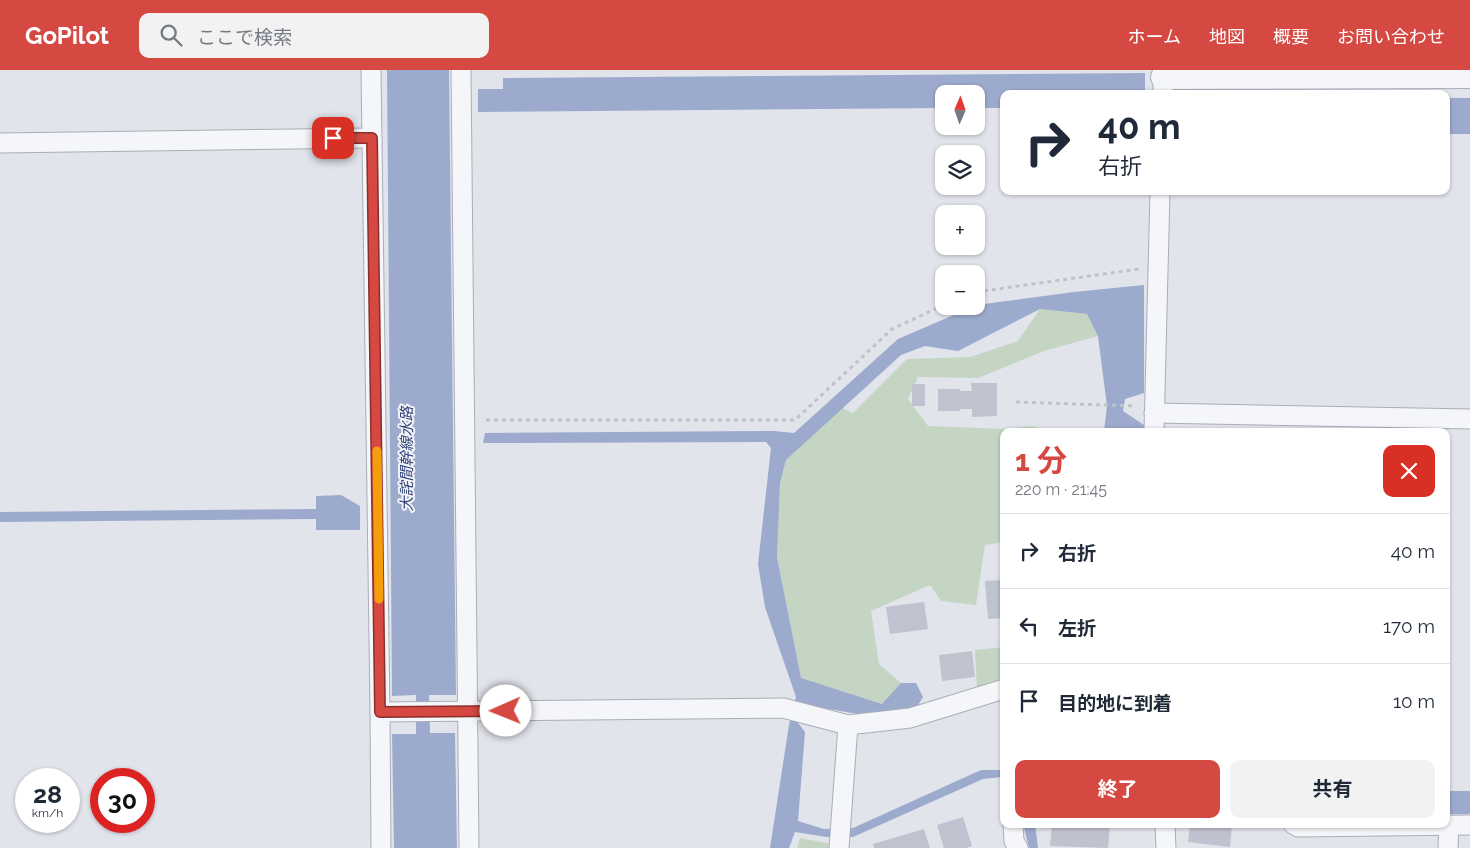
<!DOCTYPE html>
<html lang="ja">
<meta charset="utf-8">
<style>
body{margin:0;font-family:Raleway,"Noto Sans JP",sans-serif;background:#f2f2f3;color:#1f2937;height:100vh;display:flex;flex-direction:column;font-size:19px;white-space:nowrap}
*{box-sizing:border-box;margin:0}
p{font-size:16px;color:#747a83}
.icon{flex:none;width:28px;height:28px;fill:none;stroke:currentColor;stroke-width:2;stroke-linecap:round;stroke-linejoin:round}
.map{position:relative;flex:1;overflow:hidden}
.side{position:absolute;left:1000px;top:358px;width:450px;height:400px;display:flex;flex-direction:column;background:#fff;border-radius:10px;box-shadow:0 1px 4px #0004}
.side>*{flex:none}
.hud{position:absolute;left:1000px;top:20px;width:450px;height:105px;border-radius:10px;box-shadow:0 1px 4px #0004;background:#fff;color:#1f2937;overflow:hidden}
.needle{width:32px;rotate:2deg}
.tools{position:absolute;left:935px;top:15px;display:grid;gap:10px}
.tools a{display:grid;place-items:center;width:50px;height:50px;border-radius:10px;background:#fff;box-shadow:0 1px 4px #0004;font-size:25px}
.speed{position:absolute;left:15px;top:698px;display:flex;gap:10px;font-size:25px;font-weight:700;text-align:center}
.speed>*{display:grid;place-content:center;width:65px;height:65px;border-radius:50%;background:#fff;box-shadow:0 1px 4px #0004;line-height:1}
.speed small{font-size:12px;font-weight:400}
.speed .limit{border:8px solid #d22;background:#fff;color:#111}
.pin{position:absolute;display:grid;place-items:center;width:42px;height:42px;color:#fff;margin:-21px;border-radius:10px;box-shadow:0 2px 8px #0006}
.me{position:absolute;width:55px;margin:-28px;rotate:269deg;stroke-linejoin:round;filter:drop-shadow(0 0 4px #0008)}
.turn{display:flex;align-items:center;gap:18px;height:105px;padding:0 15px;font-size:22px}
.turn .icon{width:65px;height:65px;stroke-width:2.5}
.turn b{display:block;font-size:35px;line-height:42px}
.round{display:grid;place-items:center;flex:none;width:52px;height:52px;border-radius:10px;background:#f2f2f3}
.overview{display:flex;align-items:center;justify-content:space-between;height:85px;padding:0 15px}
h1{font-size:30px;font-weight:700;line-height:38px;color:#d64942}
.cta{display:flex;gap:10px;margin-top:auto;padding:10px 15px}
.cta a{flex:1;height:58px;border-radius:10px;background:#d64942;color:#fff;font-size:20px;font-weight:700;line-height:58px;text-align:center}
.cta a+a{background:#f2f2f3;color:#1f2937}
ul{padding:0;list-style:none}
li{display:flex;align-items:center;gap:15px;height:75px;padding:0 15px;border-top:1px solid #e0e1e3}
li div{flex:1}
li b{display:block;font-size:19px}
li em{font-style:normal}
header{display:flex;align-items:center;gap:30px;box-sizing:border-box;height:70px;padding:0 25px;background:#d64942;color:#fff}
header strong{font-size:24px}
nav{display:flex;gap:28px;margin-inline-start:auto;font-size:18px}
.search{width:350px;height:45px;background:#f2f2f3;display:flex;align-items:center;gap:12px;box-sizing:border-box;padding:0 18px;border-radius:10px;color:#747a83;font-size:19px}
.map>svg:first-child{display:block}
.green{fill:#c4d6c3}
.water{fill:#9caacd}
.building{fill:#bfc2cf}
.lines{fill:none;stroke-linecap:round;stroke-linejoin:round}
.minor-casing{stroke:#aaadb9;stroke-width:21}
.tertiary-casing{stroke:#aaadb9;stroke-width:26}
.path{stroke:#c0c2ca;stroke-width:3;stroke-dasharray:4 4;stroke-linecap:butt}
.minor{stroke:#f5f6f9;stroke-width:19}
.tertiary{stroke:#f5f6f9;stroke-width:24}
.route-casing{stroke:#8b2f2b;stroke-width:12}
.route{stroke:#d64942;stroke-width:9}
.slow{stroke:#f59e0b;stroke-width:9}
.labels{text-anchor:middle;stroke-width:4;stroke-linejoin:round;paint-order:stroke}
.water-label{font-size:15px;font-style:italic;fill:#31437b;stroke:#f2f4f8}
</style>
<header>
<strong>GoPilot</strong>
<div class="search"><svg class="icon" aria-label="search" viewBox="0 0 24 24"><circle cx="10" cy="10" r="6"/><path d="M15 15l6 6"/></svg>ここで検索</div>
<nav><a>ホーム</a><a>地図</a><a>概要</a><a>お問い合わせ</a></nav>
</header>
<div class="map">
<svg width="1470" height="778" viewBox="0 0 1470 778">
<rect width="100%" height="100%" fill="#e2e4eb"/>
<!-- green -->
<g class="green">
<path d="M1040,239L1087,244L1098,266L1044,281L978,308L918,307L908,329L928,356L1006,359L1031,356L1053,361H1004V472L985,475L976,535L941,531L930,515L871,541L879,594L901,613L883,634L801,609L777,487L780,413L786,390L842,338L853,343L907,289L970,287L1018,271Z"/>
<path d="M1004,577V614L977,620L975,580Z"/>
<path d="M800,768L832,774L833,778H797Z"/>
</g>
<!-- water -->
<g class="water">
<path d="M387,0H449L456,625H429L430,663H455L457,778H394L392,664H416V625L392,626Z"/>
<path d="M1145,3V24H1004V38H976V24H944V38L478,42V19H503V8Z"/>
<rect x="1446" y="28" width="24" height="36"/>
<path d="M1144,215V323L1125,329L1123,341L1144,355V361H1104L1107,336L1098,266L1087,244L1040,239L958,281L925,276L901,285L786,390L780,413L777,487L801,608L882,634L901,613H916L923,627L917,637L869,646L806,635L798,653L805,662L798,751L824,759L853,758L981,700H1001V707L983,709L853,767H827L795,762L789,778H770L789,655L796,627L765,537L758,494L771,378L766,372L483,373L485,363L774,361L794,363L898,269L977,235L1074,222Z"/>
<path d="M341,425L360,436V460H316V449L0,452V442L316,439V426Z"/>
<rect x="1446" y="721" width="24" height="23"/>
<path d="M1023,754H1035L1038,778H1029Z"/>
</g>
<!-- building -->
<g class="building">
<path d="M971,313H997V346L972,347V339H960V341H938V319H960V321H972Z"/>
<rect x="912" y="314" width="13" height="22"/>
<path d="M1004,510V548L988,549L985,511Z"/>
<path d="M924,532L928,559L890,564L886,537Z"/>
<path d="M972,581L975,607L942,611L939,585Z"/>
<path d="M963,747L972,776L966,778H944L937,755Z"/>
<path d="M1052,754H1110L1108,778L1050,776Z"/>
<path d="M1190,754H1232L1230,777L1188,772Z"/>
<path d="M924,759L930,778H874L873,774Z"/>
</g>
<g class="lines">
<defs>
<g id="minor">
<path d="M371,0L380,642"/>
<path d="M461,0L469,778"/>
<path d="M1163,24V0"/>
<path d="M0,73L372,68"/>
<path d="M1154,343L1470,349"/>
<path d="M1154,361L1160,121"/>
<path d="M1013,754L1014,771L1018,778"/>
<path d="M1165,754L1166,778"/>
<path d="M1293,754L1298,757L1470,755"/>
<path d="M381,778L380,642L783,638L848,655L910,648L1004,619"/>
<path d="M839,778L848,655"/>
<path d="M1448,778L1449,755"/>
</g>
<path id="tertiary" d="M1163,7L1470,6"/>
</defs>
<!-- minor casing -->
<use href="#minor" class="minor-casing"/>
<!-- tertiary casing -->
<use href="#tertiary" class="tertiary-casing"/>
<!-- path -->
<g class="path">
<path d="M976,222L1139,199"/>
<path d="M1016,332L1136,336"/>
<path d="M486,350H795L892,259L944,235"/>
</g>
<!-- minor -->
<use href="#minor" class="minor"/>
<!-- tertiary -->
<use href="#tertiary" class="tertiary"/>
</g>
<g class="lines">
<defs>
<path id="route" d="M333,68H372L380,642L506,641"/>
</defs>
<!-- route casing -->
<use href="#route" class="route-casing"/>
<!-- route -->
<use href="#route" class="route"/>
<!-- slow -->
<path class="slow" d="M377,381L379,529"/>
</g>
<g class="labels">
<!-- water labels -->
<g class="water-label">
<text transform="translate(407 389) rotate(-90)" y="5">大詫間幹線水路</text>
</g>
</g>
</svg>
<div class="tools">
<a><svg class="needle" viewBox="-14 -14 28 28"><path d="M0-13l5 13h-10z" fill="#e53935"/><path d="M0 13l5-13h-10z" fill="#747a83"/></svg></a>
<a><svg class="icon" aria-label="layers" viewBox="0 0 24 24"><path d="M12 4l9 5-9 5-9-5zM3 14l9 5 9-5"/></svg></a>
<a>+</a>
<a>−</a>
</div>
<div class="speed"><div>28<small>km/h</small></div><div class="limit">30</div></div>
<div class="pin" style="left:333px;top:68px;background:#d93025"><svg class="icon" aria-label="arrive" viewBox="0 0 24 24"><path d="M6 21V4h12l-3 4 3 4H6"/></svg></div>
<svg class="me" style="left:506px;top:641px" viewBox="-20 -20 40 40"><circle r="19" fill="#fff"/><path d="M0-13L10 11 0 6-10 11z" fill="#d64942"/></svg>
<div class="hud">
<div class="turn"><svg class="icon" aria-label="right" viewBox="0 0 24 24"><path d="M7 20v-9h11M14 6l5 5-5 5"/></svg><div><b>40 m</b>右折</div></div>
</div>
<section class="side">
<div class="overview"><div><h1>1 分</h1><p>220 m · 21:45</p></div><a class="round" style="background:#d93025;color:#fff"><svg class="icon" aria-label="close" viewBox="0 0 24 24"><path d="M6 6l12 12M18 6L6 18"/></svg></a></div>
<ul>
<li><svg class="icon" aria-label="right" viewBox="0 0 24 24"><path d="M7 20v-9h11M14 6l5 5-5 5"/></svg><div><b>右折</b></div><em>40 m</em></li>
<li><svg class="icon" aria-label="left" viewBox="0 0 24 24"><path d="M17 20v-9H6M10 6l-5 5 5 5"/></svg><div><b>左折</b></div><em>170 m</em></li>
<li><svg class="icon" aria-label="arrive" viewBox="0 0 24 24"><path d="M6 21V4h12l-3 4 3 4H6"/></svg><div><b>目的地に到着</b></div><em>10 m</em></li>
</ul>
<div class="cta"><a>終了</a><a>共有</a></div>
</section>
</div>
